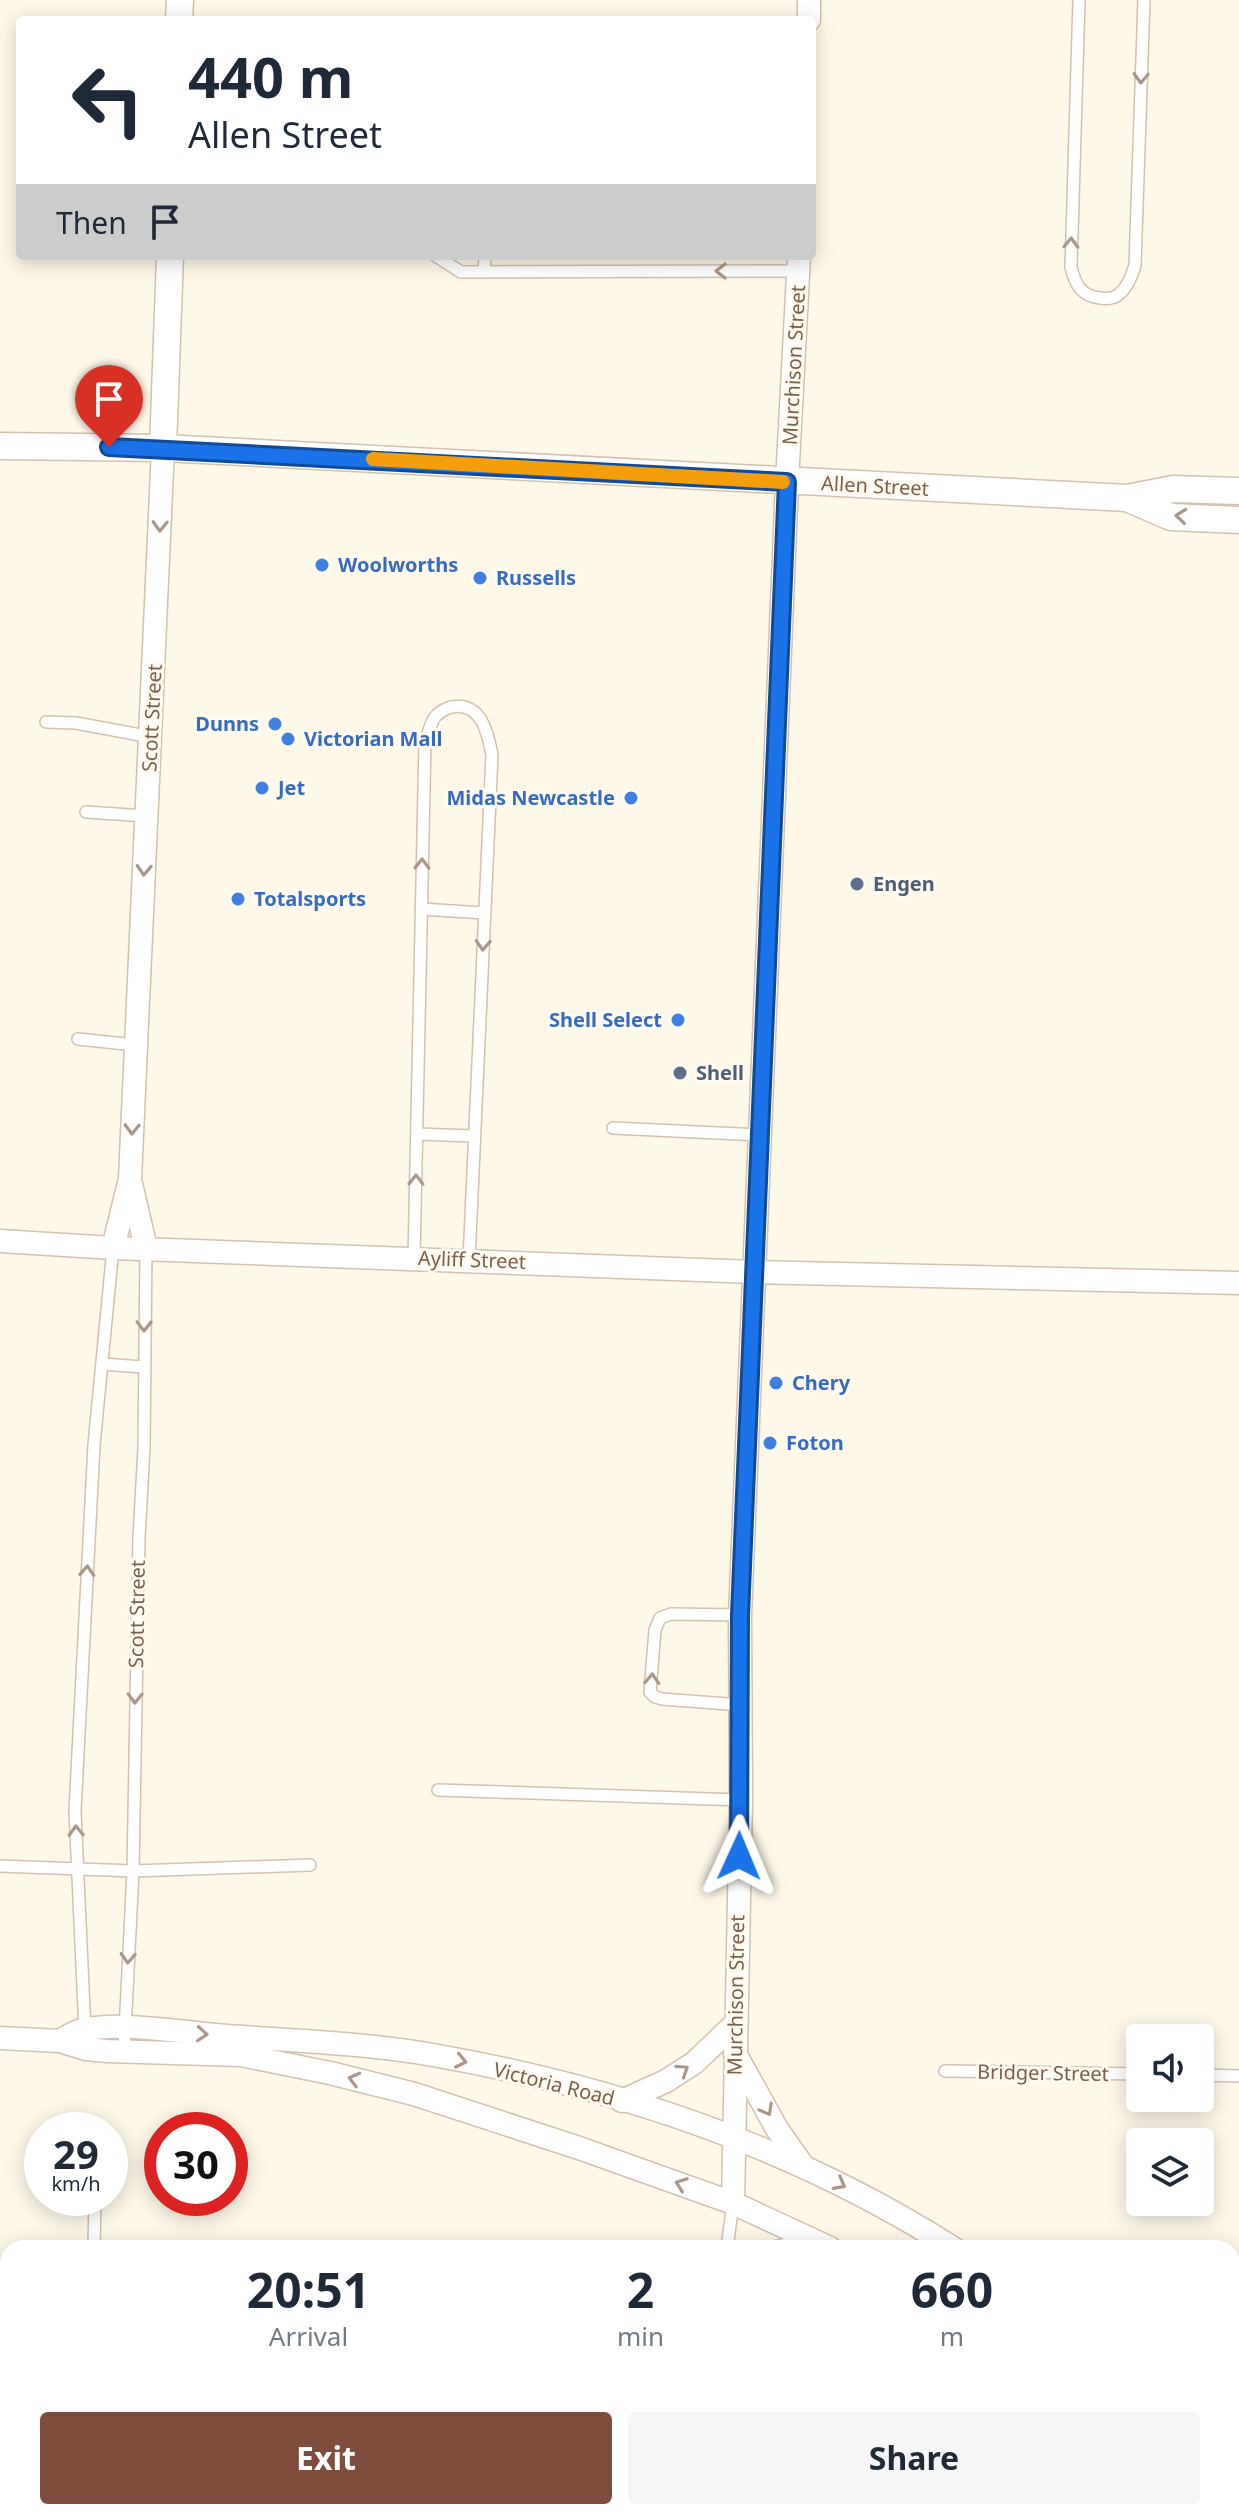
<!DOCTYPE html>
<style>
body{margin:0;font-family:"Noto Sans",sans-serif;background:#f6f6f7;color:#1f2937;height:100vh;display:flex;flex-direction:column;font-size:30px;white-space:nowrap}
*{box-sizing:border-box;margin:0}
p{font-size:26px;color:#747a83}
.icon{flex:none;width:44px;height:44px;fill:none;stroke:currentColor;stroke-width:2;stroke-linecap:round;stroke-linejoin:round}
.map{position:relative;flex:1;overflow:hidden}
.drawer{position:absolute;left:0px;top:2240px;width:1240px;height:280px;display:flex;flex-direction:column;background:#fff;border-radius:24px 24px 0 0;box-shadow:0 4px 20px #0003}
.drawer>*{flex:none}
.hud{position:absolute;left:16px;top:16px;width:800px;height:244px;border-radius:8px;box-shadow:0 4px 20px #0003;background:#fff;color:#1f2937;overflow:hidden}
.buttons{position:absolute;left:1126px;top:2024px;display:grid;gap:16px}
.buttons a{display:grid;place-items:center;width:88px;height:88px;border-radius:8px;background:#fff;box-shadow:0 4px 20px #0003;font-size:40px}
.speed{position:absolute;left:24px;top:2112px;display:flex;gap:16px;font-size:40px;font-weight:700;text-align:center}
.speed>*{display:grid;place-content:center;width:104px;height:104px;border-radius:50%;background:#fff;box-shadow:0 4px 20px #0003;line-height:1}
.speed small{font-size:20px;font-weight:400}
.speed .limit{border:12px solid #d22;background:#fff;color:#111}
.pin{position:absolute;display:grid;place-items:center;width:68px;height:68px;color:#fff;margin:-82px -34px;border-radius:50% 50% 50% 0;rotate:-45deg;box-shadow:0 0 8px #0007}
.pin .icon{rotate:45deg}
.me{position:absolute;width:88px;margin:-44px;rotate:1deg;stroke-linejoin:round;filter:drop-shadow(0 0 6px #0008)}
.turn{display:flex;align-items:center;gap:28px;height:168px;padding:0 40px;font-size:36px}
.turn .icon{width:104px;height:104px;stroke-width:2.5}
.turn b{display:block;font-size:56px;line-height:68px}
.then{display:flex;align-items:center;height:76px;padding:0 40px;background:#0003;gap:16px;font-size:30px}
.eta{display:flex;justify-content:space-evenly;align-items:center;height:136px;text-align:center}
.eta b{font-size:48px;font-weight:700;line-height:56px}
.primary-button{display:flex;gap:16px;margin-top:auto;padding:16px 40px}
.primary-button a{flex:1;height:92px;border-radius:8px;background:#7e4d3d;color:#fff;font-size:32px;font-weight:700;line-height:92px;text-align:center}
.primary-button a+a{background:#f6f6f7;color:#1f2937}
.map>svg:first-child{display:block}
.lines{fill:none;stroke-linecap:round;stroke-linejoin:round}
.service-casing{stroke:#d3c0ad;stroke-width:14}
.minor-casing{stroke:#d3c0ad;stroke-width:25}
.tertiary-casing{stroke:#d3c0ad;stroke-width:29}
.service{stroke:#fff;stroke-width:11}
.minor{stroke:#fff;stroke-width:22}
.tertiary{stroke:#fff;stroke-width:26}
.oneway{stroke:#aa9789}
.route-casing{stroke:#114b97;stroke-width:20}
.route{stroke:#1a73e8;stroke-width:14}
.slow{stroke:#f59e0b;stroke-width:14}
.shop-dot{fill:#3f7fe0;stroke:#fffbf1;stroke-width:3}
.service-dot{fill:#5c6f8a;stroke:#fffbf1;stroke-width:3}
.labels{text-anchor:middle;stroke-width:6;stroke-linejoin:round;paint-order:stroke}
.street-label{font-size:20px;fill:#7c5f49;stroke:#fffbf1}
.shop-label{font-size:20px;font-weight:bold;fill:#366cbe;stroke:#fffbf1;text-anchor:start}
.service-label{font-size:20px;font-weight:bold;fill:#4e5e75;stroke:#fffbf1;text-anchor:start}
</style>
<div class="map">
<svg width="1239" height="2520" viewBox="0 0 1239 2520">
<rect width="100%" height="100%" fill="#fef8e9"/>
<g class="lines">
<defs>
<g id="service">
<path d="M1079,0L1071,267C1075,284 1081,296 1100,298C1107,299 1114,299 1119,294C1128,287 1132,276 1135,265L1144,0"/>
<path d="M436,256L461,272L799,271"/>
<path d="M484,272L485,256"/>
<path d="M46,722L76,723L151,737"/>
<path d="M86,812L146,816"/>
<path d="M421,909L484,913"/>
<path d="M78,1039L135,1045"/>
<path d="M613,1128L760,1135"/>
<path d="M417,1134L474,1136"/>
<path d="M414,1258L425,742C428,735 430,724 435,717C439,712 445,709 451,707C481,701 488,733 492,755L469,1260"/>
<path d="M102,1364L143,1367"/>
<path d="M740,1615L671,1614L660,1618L655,1630L650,1692L655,1697L662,1699L741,1705"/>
<path d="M438,1790L741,1800"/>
<path d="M0,1866L133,1871L310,1865"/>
<path d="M85,2032L75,1811L94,1445L113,1248"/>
<path d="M124,2051L133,1871L139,1537L144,1448L146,1248"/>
<path d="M945,2071L1140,2074"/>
<path d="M1200,2075L1239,2076"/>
<path d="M96,2130V2129"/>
<path d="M94,2248L95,2198"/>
<path d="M727,2248L733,2203"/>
<path d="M770,2248L805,2239"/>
<path d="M90,2520V2512"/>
<path d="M715,2520V2512"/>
</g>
<g id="minor">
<path d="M809,20V0"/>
<path d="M131,1184L146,1248"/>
<path d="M0,1241L113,1248L754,1272L1239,1283"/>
<path d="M113,1248L130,1179L163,448"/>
<path d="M0,2038L60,2041L86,2049L107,2051L241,2055L330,2073L414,2094L579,2148L733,2203L830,2248"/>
<path d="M60,2041C67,2037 74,2032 82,2030C120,2021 186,2033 227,2036C295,2041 365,2043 433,2055C616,2087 796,2148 953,2248"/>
<path d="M735,2053L777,2129L803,2166"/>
<path d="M622,2101L666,2081L694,2063L735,2024"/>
<path d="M733,2203L741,1800L740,1615L787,482L799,256"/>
<path d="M1232,2438L1239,2443"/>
<path d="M1230,2512L1239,2518"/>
</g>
<g id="tertiary">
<path d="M179,20L180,0"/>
<path d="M0,446L163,448L1127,498L1173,489L1239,491"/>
<path d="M163,448L170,256"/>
<path d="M1127,498L1171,517L1239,520"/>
</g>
</defs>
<!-- service casing -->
<use href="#service" class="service-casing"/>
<!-- minor casing -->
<use href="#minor" class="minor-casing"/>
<!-- tertiary casing -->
<use href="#tertiary" class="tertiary-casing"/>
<!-- service -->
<use href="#service" class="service"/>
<!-- minor -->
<use href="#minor" class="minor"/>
<!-- tertiary -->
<use href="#tertiary" class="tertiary"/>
</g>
<!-- one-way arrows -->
<defs><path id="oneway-chevron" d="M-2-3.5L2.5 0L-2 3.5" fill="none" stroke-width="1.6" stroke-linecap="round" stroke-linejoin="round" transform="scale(2)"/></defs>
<g class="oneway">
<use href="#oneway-chevron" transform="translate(1141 78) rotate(92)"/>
<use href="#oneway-chevron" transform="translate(1071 243) rotate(-88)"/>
<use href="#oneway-chevron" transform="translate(721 271) rotate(180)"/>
<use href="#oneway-chevron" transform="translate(1181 516) rotate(-174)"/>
<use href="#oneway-chevron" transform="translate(160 526) rotate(92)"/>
<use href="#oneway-chevron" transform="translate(422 864) rotate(-89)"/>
<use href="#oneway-chevron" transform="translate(144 870) rotate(93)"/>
<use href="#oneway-chevron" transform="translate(483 945) rotate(93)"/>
<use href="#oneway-chevron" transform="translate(132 1129) rotate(92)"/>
<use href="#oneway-chevron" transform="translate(416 1180) rotate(-89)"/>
<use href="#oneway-chevron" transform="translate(144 1326) rotate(91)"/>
<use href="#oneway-chevron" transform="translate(87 1571) rotate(-87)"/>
<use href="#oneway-chevron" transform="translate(652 1679) rotate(-87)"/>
<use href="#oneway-chevron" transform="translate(135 1698) rotate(91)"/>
<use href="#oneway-chevron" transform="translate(76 1831) rotate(-92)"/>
<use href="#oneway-chevron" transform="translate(128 1958) rotate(93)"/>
<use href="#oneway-chevron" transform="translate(202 2034) rotate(4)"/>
<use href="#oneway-chevron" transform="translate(461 2061) rotate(12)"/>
<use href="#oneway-chevron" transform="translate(683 2070) rotate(-33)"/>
<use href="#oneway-chevron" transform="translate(354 2079) rotate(-166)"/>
<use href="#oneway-chevron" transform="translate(767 2110) rotate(61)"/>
<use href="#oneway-chevron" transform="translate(681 2184) rotate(-160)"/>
<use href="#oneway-chevron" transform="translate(840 2184) rotate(28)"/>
</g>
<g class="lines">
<defs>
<path id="route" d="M109,447L787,482L740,1615L739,1856"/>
</defs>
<!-- route casing -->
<use href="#route" class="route-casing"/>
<!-- route -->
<use href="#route" class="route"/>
<!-- slow -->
<path class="slow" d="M373,459L783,482"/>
</g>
<!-- markers -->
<g class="shop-dot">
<circle cx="322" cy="565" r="8"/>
<circle cx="480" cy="578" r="8"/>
<circle cx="275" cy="724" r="8"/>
<circle cx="288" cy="739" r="8"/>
<circle cx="262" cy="788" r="8"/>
<circle cx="631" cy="798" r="8"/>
<circle cx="238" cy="899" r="8"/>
<circle cx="678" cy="1020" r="8"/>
<circle cx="776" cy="1383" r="8"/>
<circle cx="770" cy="1443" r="8"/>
</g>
<g class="service-dot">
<circle cx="857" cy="884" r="8"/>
<circle cx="680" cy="1073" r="8"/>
</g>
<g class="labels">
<!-- street labels -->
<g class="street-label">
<text transform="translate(794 365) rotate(-87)" y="7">Murchison Street</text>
<text transform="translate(875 486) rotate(3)" y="7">Allen Street</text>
<text transform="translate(152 718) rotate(-87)" y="7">Scott Street</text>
<text transform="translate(472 1260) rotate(2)" y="7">Ayliff Street</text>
<text transform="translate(137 1614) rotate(-89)" y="7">Scott Street</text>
<text transform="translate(736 1995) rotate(-89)" y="7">Murchison Street</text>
<text transform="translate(1043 2073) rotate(1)" y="7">Bridger Street</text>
<text transform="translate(554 2084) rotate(14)" y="7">Victoria Road</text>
</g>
<!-- shop labels -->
<g class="shop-label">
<text x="338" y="572">Woolworths</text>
<text x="496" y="585">Russells</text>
<text x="259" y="731" text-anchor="end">Dunns</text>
<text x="304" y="746">Victorian Mall</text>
<text x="278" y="795">Jet</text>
<text x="615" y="805" text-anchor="end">Midas Newcastle</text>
<text x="254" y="906">Totalsports</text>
<text x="662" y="1027" text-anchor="end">Shell Select</text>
<text x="792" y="1390">Chery</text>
<text x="786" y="1450">Foton</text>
</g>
<!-- service labels -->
<g class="service-label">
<text x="873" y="891">Engen</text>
<text x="696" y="1080">Shell</text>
</g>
</g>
</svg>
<div class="buttons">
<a><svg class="icon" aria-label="sound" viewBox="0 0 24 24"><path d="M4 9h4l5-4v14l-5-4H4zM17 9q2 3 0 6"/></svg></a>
<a><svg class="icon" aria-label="layers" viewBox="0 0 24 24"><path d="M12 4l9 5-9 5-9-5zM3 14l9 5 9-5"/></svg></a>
</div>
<div class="speed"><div>29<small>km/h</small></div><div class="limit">30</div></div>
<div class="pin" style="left:109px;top:447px;background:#d93025"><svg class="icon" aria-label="arrive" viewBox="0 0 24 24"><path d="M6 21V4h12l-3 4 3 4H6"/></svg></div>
<svg class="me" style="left:739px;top:1856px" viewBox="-20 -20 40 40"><path d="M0-17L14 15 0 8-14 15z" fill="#1a73e8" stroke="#fff" stroke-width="4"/></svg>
<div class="hud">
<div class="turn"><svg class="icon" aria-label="left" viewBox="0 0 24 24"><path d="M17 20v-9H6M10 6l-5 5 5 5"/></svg><div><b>440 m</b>Allen Street</div></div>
<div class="then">Then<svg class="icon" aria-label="arrive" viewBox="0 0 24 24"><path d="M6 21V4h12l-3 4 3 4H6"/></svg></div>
</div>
<section class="drawer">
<div class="eta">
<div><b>20:51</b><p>Arrival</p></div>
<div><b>2</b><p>min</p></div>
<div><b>660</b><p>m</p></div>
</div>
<div class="primary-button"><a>Exit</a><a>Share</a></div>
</section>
</div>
